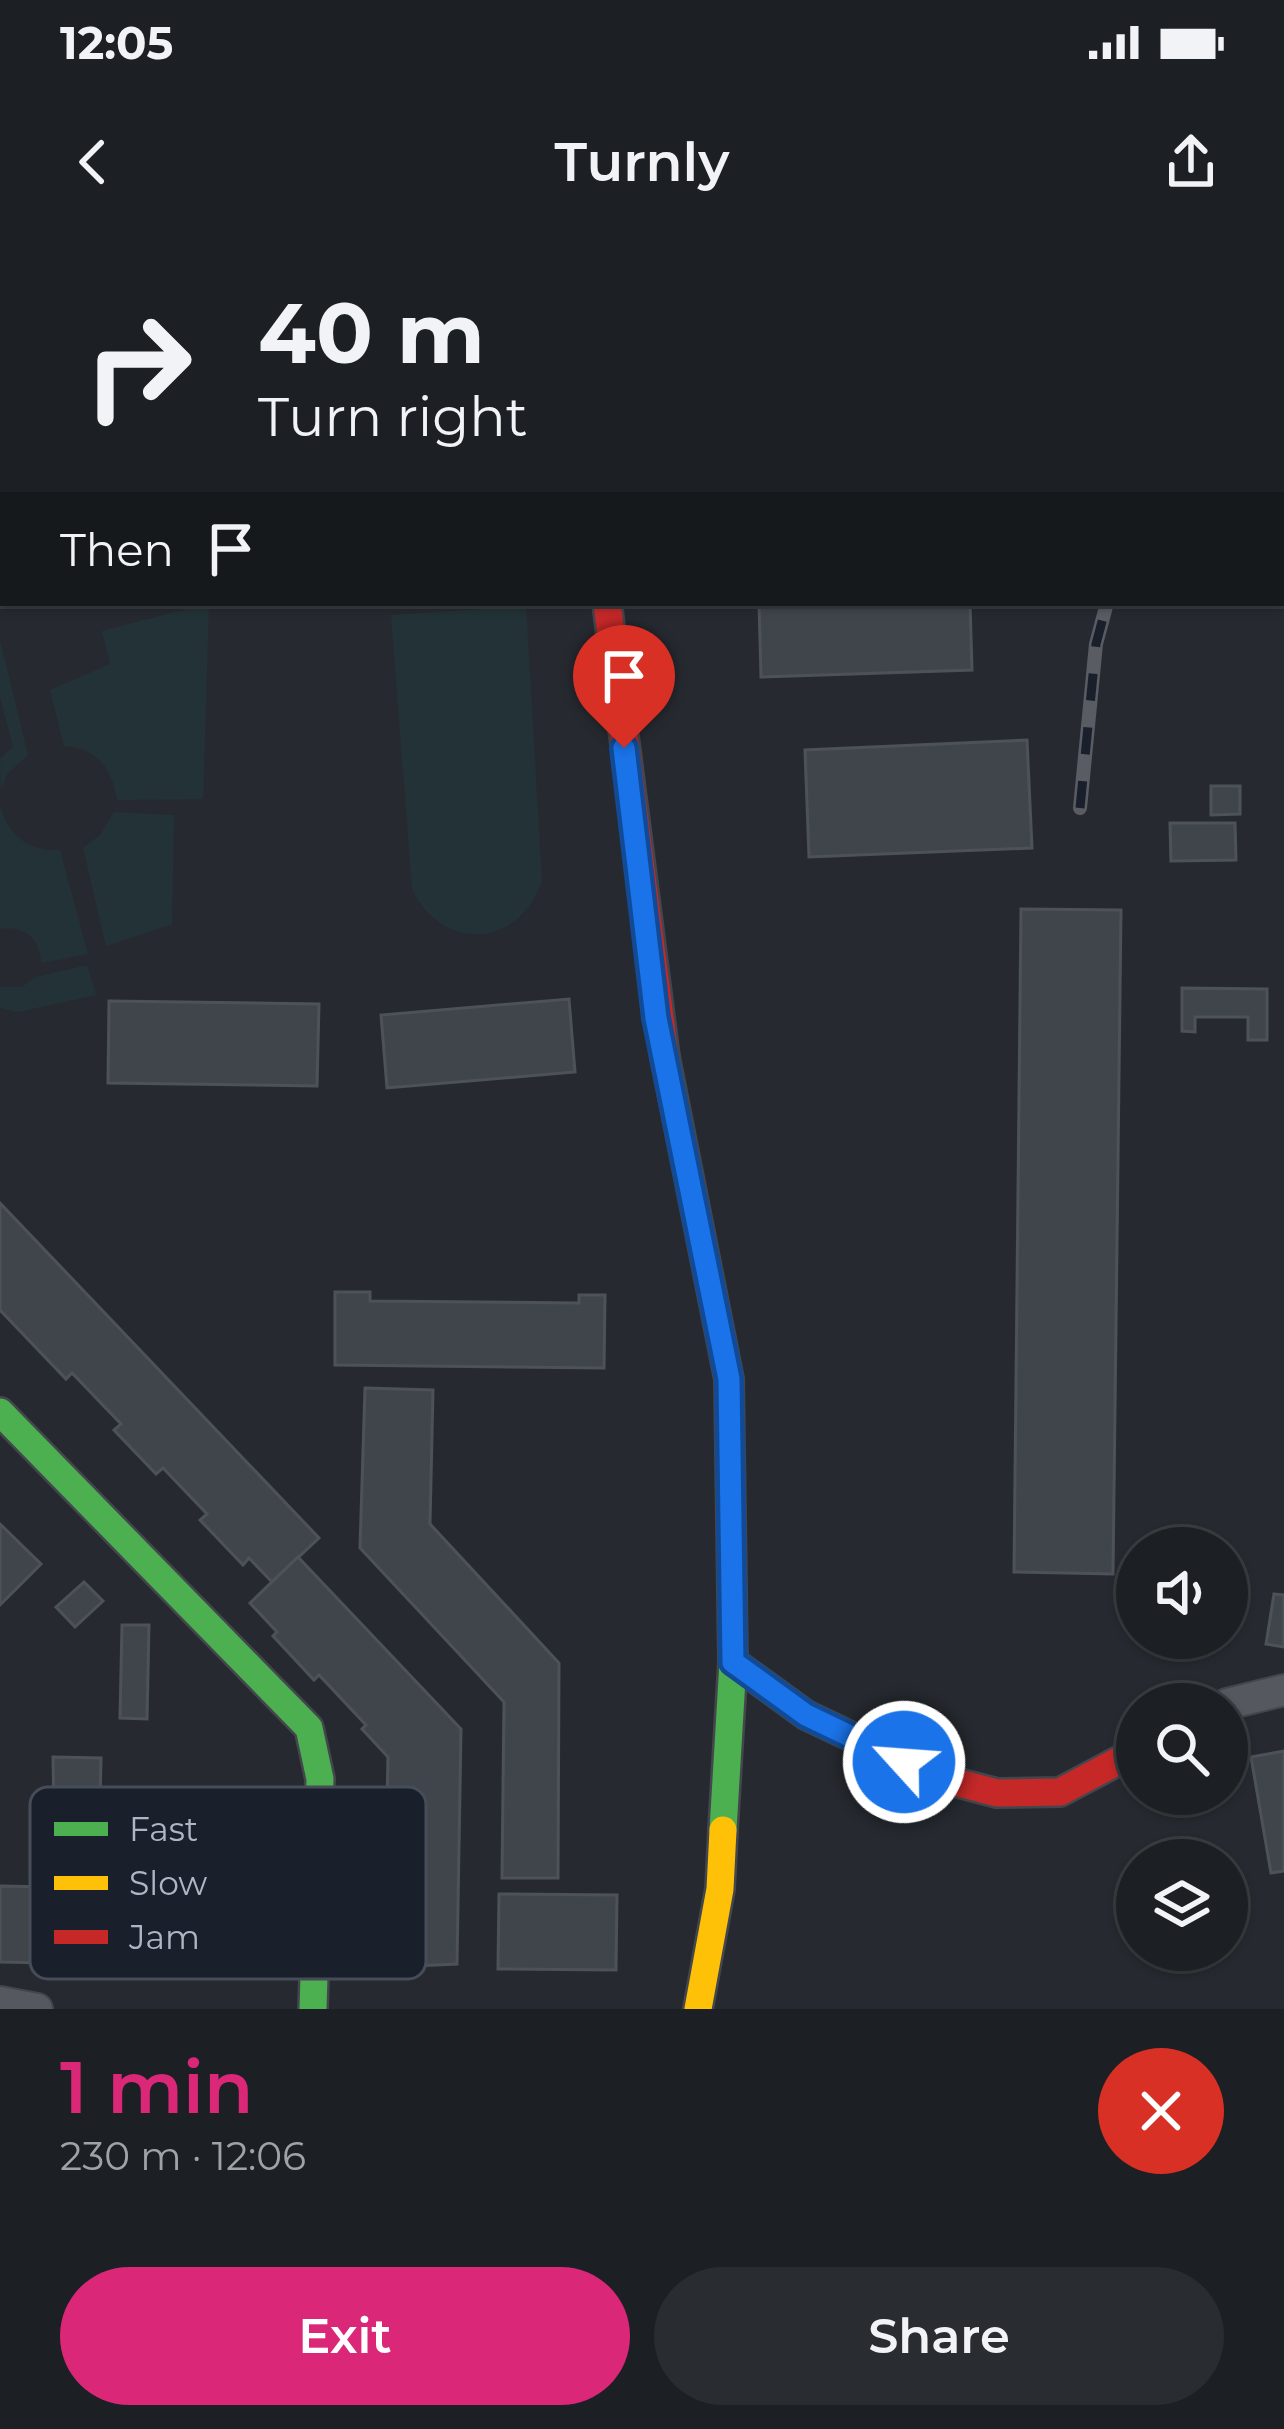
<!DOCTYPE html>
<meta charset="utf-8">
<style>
body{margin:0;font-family:Montserrat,sans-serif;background:#292d31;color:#f1f3f6;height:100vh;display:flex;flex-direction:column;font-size:45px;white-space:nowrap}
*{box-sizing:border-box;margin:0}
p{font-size:39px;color:#a0a3a6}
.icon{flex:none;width:66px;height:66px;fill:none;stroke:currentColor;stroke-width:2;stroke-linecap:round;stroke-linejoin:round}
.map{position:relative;height:1769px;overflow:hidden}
.sheet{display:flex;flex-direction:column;background:#1c2024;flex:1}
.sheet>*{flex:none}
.guide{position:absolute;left:0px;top:0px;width:1284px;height:366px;box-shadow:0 3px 9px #0004,0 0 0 3px #3a3e41;background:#1c2024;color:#f1f3f6;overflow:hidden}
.controls{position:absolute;left:1116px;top:1287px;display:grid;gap:24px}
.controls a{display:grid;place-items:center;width:132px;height:132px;border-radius:50%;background:#1c2024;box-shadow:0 3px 9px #0004,0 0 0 3px #3a3e41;font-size:60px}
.pin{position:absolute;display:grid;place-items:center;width:102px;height:102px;color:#fff;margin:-123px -51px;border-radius:50% 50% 50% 0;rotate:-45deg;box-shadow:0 0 12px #0007}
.pin .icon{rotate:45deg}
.me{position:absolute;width:132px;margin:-66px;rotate:296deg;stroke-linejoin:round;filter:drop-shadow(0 0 9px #0008)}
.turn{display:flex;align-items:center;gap:42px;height:252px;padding:0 60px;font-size:54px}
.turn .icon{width:156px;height:156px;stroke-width:2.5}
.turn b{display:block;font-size:84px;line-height:102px}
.then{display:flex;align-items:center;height:114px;padding:0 60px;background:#0003;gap:24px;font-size:45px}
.round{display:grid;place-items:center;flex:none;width:126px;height:126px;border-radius:63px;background:#292d31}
.overview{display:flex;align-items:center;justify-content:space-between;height:204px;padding:0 60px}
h1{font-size:72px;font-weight:600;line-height:90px;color:#db2777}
.cta{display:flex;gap:24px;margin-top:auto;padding:24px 60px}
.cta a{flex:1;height:138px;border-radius:72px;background:#db2777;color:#fff;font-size:48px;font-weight:600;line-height:138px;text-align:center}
.cta a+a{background:#292d31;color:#f1f3f6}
.status{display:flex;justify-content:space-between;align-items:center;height:84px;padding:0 60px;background:#1c2024;direction:ltr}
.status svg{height:33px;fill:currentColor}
header{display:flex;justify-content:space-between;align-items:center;height:156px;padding:0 60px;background:#1c2024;font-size:54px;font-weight:600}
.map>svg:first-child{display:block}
.green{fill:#233236}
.building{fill:#40454c;stroke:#4d5259;stroke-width:3}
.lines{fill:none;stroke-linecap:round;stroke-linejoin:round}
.street-casing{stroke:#43474d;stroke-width:34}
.fast-casing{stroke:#43474d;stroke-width:32}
.slow-casing{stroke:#43474d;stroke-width:32}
.jam-casing{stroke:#43474d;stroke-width:32}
.path{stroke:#575c62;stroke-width:6;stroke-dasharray:9 9;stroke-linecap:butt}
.street{stroke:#55585f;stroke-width:30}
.fast{stroke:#4caf50;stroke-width:27}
.slow{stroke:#ffc107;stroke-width:27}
.jam{stroke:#c62828;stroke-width:27}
.tram{stroke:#595c63;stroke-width:3}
.rail-casing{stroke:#595c63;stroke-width:14}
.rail{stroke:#1a202b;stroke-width:9;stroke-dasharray:27;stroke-linecap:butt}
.route-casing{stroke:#114b97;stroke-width:30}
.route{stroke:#1a73e8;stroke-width:21}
.key{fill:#1a202b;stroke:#464d59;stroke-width:3}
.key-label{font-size:33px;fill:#aeb5c3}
</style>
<div class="status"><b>12:05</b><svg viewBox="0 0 49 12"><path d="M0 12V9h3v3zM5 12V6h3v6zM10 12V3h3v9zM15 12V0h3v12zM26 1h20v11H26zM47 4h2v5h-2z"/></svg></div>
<header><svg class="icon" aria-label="back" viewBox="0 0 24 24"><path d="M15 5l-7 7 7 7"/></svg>Turnly<svg class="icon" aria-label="share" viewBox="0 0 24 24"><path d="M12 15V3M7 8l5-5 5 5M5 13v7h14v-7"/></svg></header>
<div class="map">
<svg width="1284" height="1769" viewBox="0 0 1284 1769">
<rect width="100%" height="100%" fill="#262a30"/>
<!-- green -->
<g class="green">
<path d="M209,363L203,559L117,560C112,528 97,508 64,506L50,450L110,424L102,391Z"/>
<path d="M526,366L542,641C519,708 443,713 412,649L391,375Z"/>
<path d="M0,400L28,515L7,534L1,551L0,519L13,507L0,457Z"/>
<path d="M0,565C7,595 29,612 60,610L88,714L41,723C40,699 25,685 0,689Z"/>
<path d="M114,572L174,575L172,684L106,706L83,608L100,595Z"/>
<path d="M87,725L96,755L18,772L0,768V747H22L36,737Z"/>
</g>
<!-- building -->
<g class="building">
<path d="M1281,151H1284V268L1281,267Z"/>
<path d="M759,363H970L972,430L761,437Z"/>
<path d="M1027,500L1032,608L809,617L805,510Z"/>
<path d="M1211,546H1240V574L1211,575Z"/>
<path d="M1170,583H1235L1236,620L1171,621Z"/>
<path d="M1021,669L1121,670L1113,1334L1014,1332Z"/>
<path d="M1182,748L1267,749V800H1248V777H1195V792L1182,791Z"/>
<path d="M569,759L575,832L387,848L381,775Z"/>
<path d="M109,761L319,764L317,846L108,843Z"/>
<path d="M0,963L319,1298L272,1342L249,1318L243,1325L200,1280L207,1274L163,1228L156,1234L114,1190L121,1184L72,1133L66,1139L0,1070Z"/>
<path d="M335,1052H370V1061L579,1063V1055H605L604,1128L335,1125Z"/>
<path d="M365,1148L433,1150L430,1284L559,1423L558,1638H502L504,1462L360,1308Z"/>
<path d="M0,1284L41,1324L0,1365Z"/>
<path d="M298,1317L461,1489L457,1724L391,1727L392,1678H385L386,1630H393L394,1564H387L388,1517L362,1489L366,1485L319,1435L314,1440L273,1396L277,1392L250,1363Z"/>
<path d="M84,1342L103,1361L75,1387L56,1367Z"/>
<path d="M1274,1354L1284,1355V1407L1266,1404Z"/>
<path d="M122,1385H149L147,1479L120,1478Z"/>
<path d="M1284,1511V1631L1271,1633L1251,1517Z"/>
<path d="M53,1517L101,1518L98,1652L76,1651L75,1710L47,1709V1723L0,1722V1646L49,1647V1631H55Z"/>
<path d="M499,1654L617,1655L616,1730L498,1729Z"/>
</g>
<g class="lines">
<defs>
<g id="street">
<path d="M616,3V0"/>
<path d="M1165,3L1167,0"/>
<path d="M1235,3L1242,0"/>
<path d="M1227,1464L1284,1450"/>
<path d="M0,1762L37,1769"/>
</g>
<g id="fast">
<path d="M0,24H3"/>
<path d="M665,817L729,1139L733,1422L723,1590"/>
<path d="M0,1172L309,1488L320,1539L313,1769"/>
</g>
<g id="slow">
<path d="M407,3L415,0"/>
<path d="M698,1769L720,1649L723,1590"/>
</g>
<g id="jam">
<path d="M75,3L84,0"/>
<path d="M0,143L3,142"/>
<path d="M607,363L665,817"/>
<path d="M733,1422L806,1475L936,1537L997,1553L1060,1552L1137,1511"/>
</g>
</defs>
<!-- street casing -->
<use href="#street" class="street-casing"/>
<!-- fast casing -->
<use href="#fast" class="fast-casing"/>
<!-- slow casing -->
<use href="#slow" class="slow-casing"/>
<!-- jam casing -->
<use href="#jam" class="jam-casing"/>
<!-- path -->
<path class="path" d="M0,322H3"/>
<!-- street -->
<use href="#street" class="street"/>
<!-- fast -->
<use href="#fast" class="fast"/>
<!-- slow -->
<use href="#slow" class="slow"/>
<!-- jam -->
<use href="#jam" class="jam"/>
<!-- tram -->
<g class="tram">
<path d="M725,3L729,0"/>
<path d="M0,347L3,346"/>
</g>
<defs>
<g id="rail">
<path d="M1239,3L1241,0"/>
<path d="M1080,568L1096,404L1107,363"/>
</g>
</defs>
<!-- rail casing -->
<use href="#rail" class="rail-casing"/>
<!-- rail -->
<use href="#rail" class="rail"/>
</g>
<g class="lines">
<defs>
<path id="route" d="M624,508L656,778L729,1139L733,1422L806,1475L904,1522"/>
</defs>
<!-- route casing -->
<use href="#route" class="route-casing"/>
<!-- route -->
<use href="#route" class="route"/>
</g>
<!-- legend -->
<rect x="30" y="1547" width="396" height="192" rx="18" class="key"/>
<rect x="54" y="1582" width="54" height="14" fill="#4caf50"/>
<rect x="54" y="1636" width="54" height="14" fill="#ffc107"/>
<rect x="54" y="1690" width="54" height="14" fill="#c62828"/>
<g class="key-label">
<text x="129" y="1601">Fast</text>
<text x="129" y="1655">Slow</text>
<text x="129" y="1709">Jam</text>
</g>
</svg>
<div class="controls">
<a><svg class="icon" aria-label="sound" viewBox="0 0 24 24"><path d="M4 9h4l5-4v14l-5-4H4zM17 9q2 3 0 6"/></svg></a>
<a><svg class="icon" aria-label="search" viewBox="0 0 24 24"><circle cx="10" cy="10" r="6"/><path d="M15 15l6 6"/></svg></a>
<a><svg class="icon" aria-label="layers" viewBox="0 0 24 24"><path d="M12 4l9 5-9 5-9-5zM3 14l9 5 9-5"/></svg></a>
</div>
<div class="pin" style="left:624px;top:508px;background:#d93025"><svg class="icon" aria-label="arrive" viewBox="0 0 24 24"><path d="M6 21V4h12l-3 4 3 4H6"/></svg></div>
<svg class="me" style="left:904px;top:1522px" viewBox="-20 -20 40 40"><circle r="17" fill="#1a73e8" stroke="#fff" stroke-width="3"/><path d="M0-11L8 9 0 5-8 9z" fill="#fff"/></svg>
<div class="guide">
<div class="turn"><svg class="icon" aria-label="right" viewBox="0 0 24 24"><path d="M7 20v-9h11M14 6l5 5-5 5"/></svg><div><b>40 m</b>Turn right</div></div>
<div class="then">Then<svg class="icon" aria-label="arrive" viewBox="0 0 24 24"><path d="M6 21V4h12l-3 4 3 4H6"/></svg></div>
</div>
</div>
<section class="sheet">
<div class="overview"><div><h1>1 min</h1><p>230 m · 12:06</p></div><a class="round" style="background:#d93025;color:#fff"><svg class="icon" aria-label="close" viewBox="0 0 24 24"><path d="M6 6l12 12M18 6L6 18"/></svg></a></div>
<div class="cta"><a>Exit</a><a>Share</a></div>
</section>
